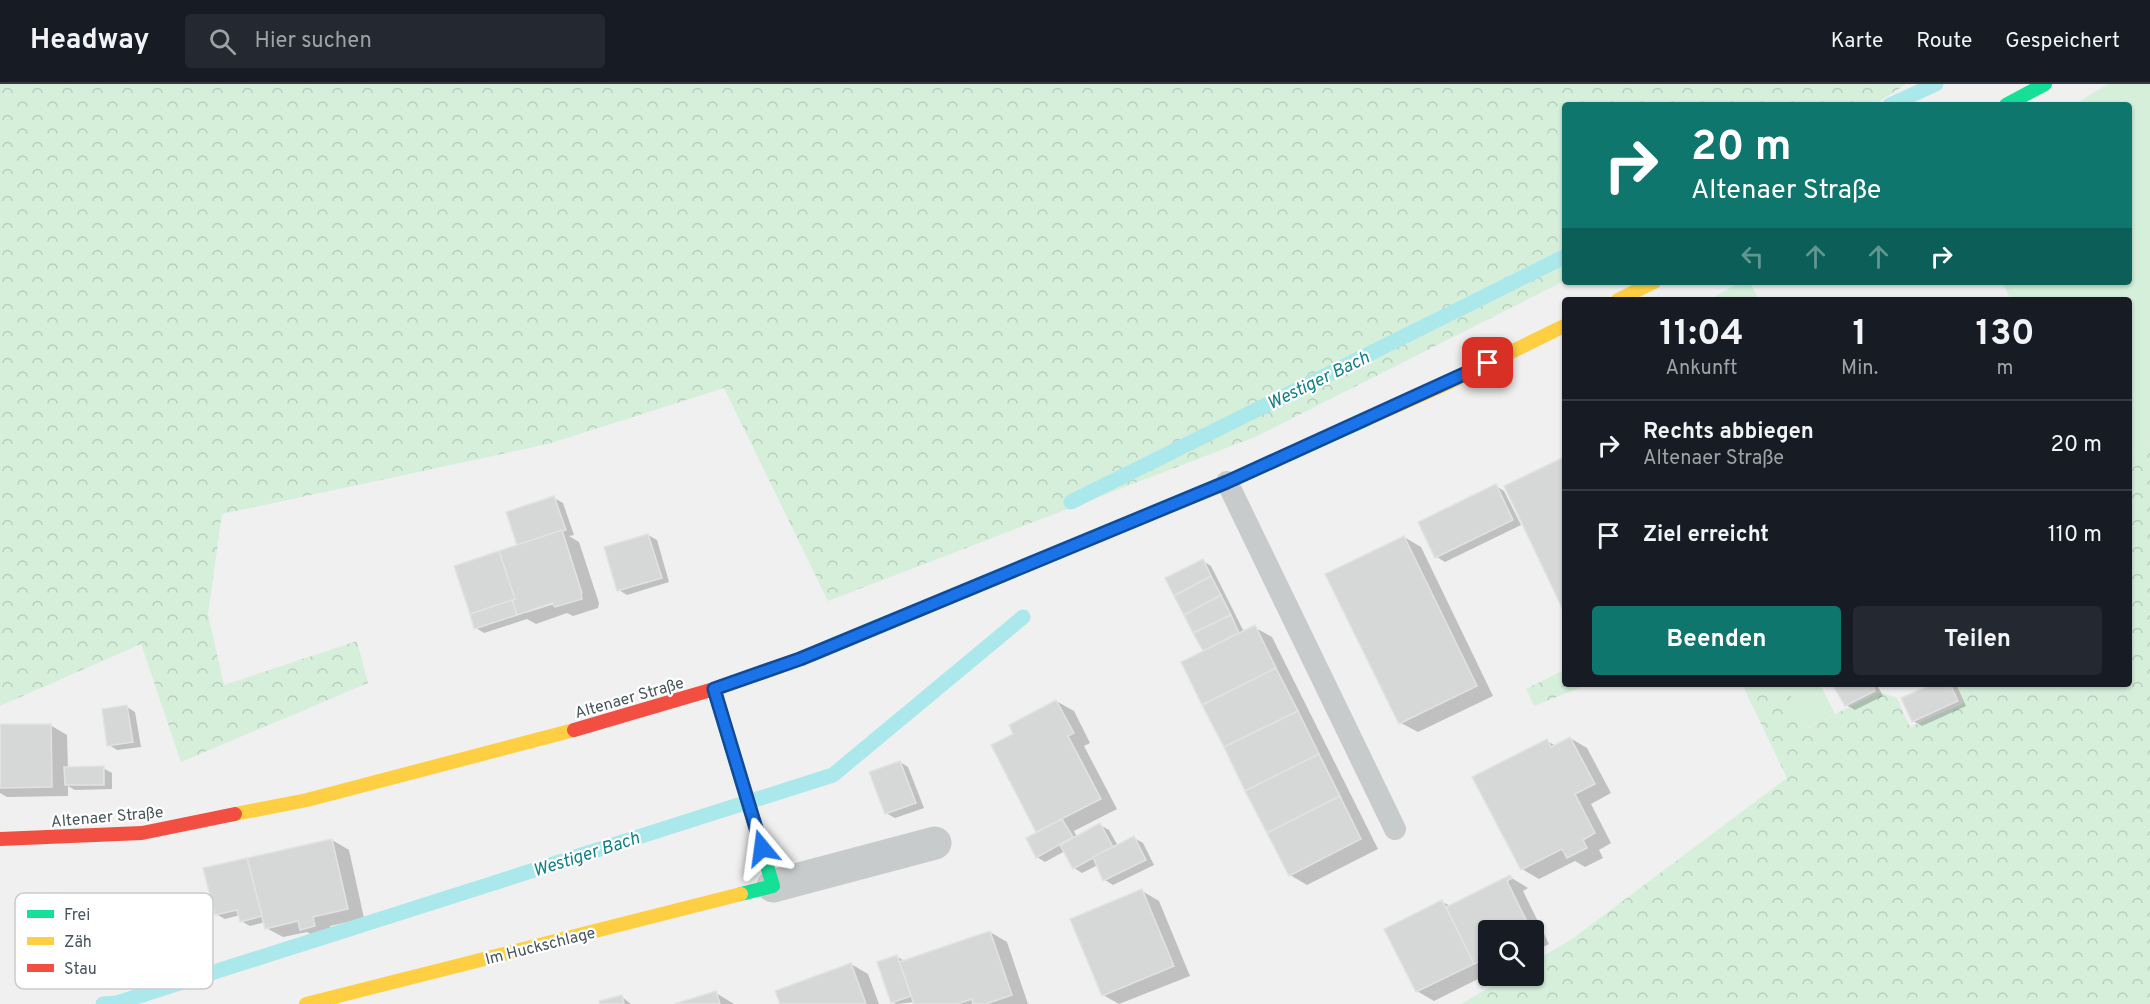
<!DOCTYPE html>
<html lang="de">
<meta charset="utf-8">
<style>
body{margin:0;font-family:Overpass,sans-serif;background:#242831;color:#f1f3f6;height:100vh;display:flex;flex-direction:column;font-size:22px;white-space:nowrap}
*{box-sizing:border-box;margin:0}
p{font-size:20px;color:#9ea1a6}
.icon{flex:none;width:33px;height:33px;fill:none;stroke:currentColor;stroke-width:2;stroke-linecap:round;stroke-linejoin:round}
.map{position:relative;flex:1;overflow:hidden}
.drawer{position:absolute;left:1562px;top:213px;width:570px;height:390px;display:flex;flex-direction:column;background:#171b24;border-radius:6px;box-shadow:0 2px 4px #0004}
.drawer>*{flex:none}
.banner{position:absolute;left:1562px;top:18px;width:570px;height:183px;border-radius:6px;box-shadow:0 2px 4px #0004;background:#0f766e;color:#fff;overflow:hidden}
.fabs{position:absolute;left:1478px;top:836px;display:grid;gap:12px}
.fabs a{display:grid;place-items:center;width:66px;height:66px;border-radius:6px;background:#171b24;box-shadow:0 2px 4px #0004;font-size:30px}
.pin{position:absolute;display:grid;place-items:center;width:51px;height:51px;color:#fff;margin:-26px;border-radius:12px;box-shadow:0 3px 9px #0006}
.me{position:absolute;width:66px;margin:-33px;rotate:344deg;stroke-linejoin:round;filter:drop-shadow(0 0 4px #0008)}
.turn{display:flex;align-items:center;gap:21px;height:126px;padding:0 30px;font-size:27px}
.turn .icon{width:78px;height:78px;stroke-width:2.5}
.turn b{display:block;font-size:42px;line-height:51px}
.lanes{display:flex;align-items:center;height:57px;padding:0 30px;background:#0003;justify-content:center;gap:30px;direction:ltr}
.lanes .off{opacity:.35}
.eta{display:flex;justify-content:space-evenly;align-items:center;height:102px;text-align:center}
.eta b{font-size:36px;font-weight:700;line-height:42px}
.button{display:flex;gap:12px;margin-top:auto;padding:12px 30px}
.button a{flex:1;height:69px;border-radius:6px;background:#0f766e;color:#fff;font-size:24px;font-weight:700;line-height:69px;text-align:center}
.button a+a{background:#242831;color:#f1f3f6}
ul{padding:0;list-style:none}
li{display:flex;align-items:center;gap:18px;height:90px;padding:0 30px;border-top:2px solid #363941}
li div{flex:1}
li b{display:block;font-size:22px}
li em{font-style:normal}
header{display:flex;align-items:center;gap:36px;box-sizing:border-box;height:84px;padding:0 30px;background:#171b24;border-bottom:2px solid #363941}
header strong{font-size:28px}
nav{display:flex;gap:33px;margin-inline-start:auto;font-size:21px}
.search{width:420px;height:54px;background:#242831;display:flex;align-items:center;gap:15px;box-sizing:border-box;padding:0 21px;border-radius:6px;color:#9ea1a6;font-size:22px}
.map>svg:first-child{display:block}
.grass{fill:#d5efdb}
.forest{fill:url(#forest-crowns)}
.shadow{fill:#0003;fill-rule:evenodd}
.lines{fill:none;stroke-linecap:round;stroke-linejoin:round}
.stream{stroke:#abe8eb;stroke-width:15}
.building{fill:#d6d8d8;stroke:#e1e2e3;stroke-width:1.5}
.lane{stroke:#c7cbcc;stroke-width:22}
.street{stroke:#c7cbcc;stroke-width:33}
.fast{stroke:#16e098;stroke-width:14}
.slow{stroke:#ffcf43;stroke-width:14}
.jam{stroke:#f24e42;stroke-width:14}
.route-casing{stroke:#114b97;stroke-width:15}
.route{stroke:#1a73e8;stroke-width:10}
.labels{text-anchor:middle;stroke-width:4.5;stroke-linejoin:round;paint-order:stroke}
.street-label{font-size:16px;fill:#47555c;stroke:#fff}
.water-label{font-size:18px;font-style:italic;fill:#108188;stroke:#fff}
.key{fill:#fff;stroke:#c8ccce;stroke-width:1.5}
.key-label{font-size:16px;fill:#47555c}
</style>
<header>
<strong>Headway</strong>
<div class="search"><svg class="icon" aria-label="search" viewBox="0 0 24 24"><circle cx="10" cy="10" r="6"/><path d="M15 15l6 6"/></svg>Hier suchen</div>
<nav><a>Karte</a><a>Route</a><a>Gespeichert</a></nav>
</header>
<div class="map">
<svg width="2150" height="920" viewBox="0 0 2150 920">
<defs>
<pattern id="forest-crowns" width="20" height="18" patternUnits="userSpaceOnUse" patternTransform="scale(1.5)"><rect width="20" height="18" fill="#d5efdb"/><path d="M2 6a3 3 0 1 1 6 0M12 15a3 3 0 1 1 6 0" fill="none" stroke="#b8cfbe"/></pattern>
</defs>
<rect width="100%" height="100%" fill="#f0f0f0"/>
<!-- grass -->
<g class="grass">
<path d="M2108,0H2150V356L2129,372L2128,216H2011L2002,198H2128V21H2073Z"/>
<path d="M1741,198H1750L1759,216H1708Z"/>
<path d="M1785,600H1820L1835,630L1806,644Z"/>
</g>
<!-- forest -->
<g class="forest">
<path d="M0,0H1906L1874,21H1564V197L1255,353L828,517L724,304L548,360L222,430L208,530L224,601L357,557L368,599L181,678L141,560L0,622Z"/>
<path d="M2150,356V920H1461L1511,891H1533V878L1572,855L1787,694L1742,600H1785L1807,644L1880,608L1897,614L1910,643L1964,619L1956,600H2128L2129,372Z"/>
<path d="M1564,586V600H1589L1534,622L1526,605Z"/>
</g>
<!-- shadow -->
<g class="shadow">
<path d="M1564,374V525L1506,402Z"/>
<path d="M1496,402L1504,407L1521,441L1445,478L1437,473Z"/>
<path d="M554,414L563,419L574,451L569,452L579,458L599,519L598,524L573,532L567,529L536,540L527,535L484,549L476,544L456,482L519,462ZM559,515L560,518L526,529L531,525Z"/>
<path d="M648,451L657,456L669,498L627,511L619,506Z"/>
<path d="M1404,453L1421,463L1493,612L1418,648L1401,639Z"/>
<path d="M1203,477L1211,482L1244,548L1254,543L1272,553L1378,765L1307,801L1290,791L1206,567Z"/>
<path d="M1835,600H1880L1881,602L1878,603L1883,612L1855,626L1846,621Z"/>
<path d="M1926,600H1956L1966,622L1922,642L1913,637L1928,604Z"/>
<path d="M1056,617L1074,627L1090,659L1084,662L1117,725L1074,747L1077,753L1100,741L1109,746L1118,762L1134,754L1143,759L1154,781L1113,801L1105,796L1098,781L1082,789L1074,784L1065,767L1045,778L1037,773L1038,749L993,661L1015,650Z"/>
<path d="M127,623L135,628L141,663L117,666L109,661Z"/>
<path d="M50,641L67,651L68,685L103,684L112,689V705L75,706L68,702V712L7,713L0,709V642Z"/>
<path d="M1570,654L1587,664L1611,709L1591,720L1611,759L1599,766L1603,774L1585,783L1575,777L1539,795L1522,785L1547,657L1556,662Z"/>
<path d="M900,678L908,683L924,724L895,734L886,729Z"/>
<path d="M332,756L349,766L364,834L330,842L331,851L319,855L307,848L283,853L266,844L265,838L250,842L241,837L240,831L225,835L216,830Z"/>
<path d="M1510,793L1528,804L1523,807L1549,860L1533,868V846H1488V890L1434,917L1417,907L1442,818L1451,822Z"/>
<path d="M1142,807L1159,817L1190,892L1119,920L1103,911Z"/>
<path d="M990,848L1007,858L1028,920H916L915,918L896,920L893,918L896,872L906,878Z"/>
<path d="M851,880L868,890L879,920H782Z"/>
<path d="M716,909L734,920H679Z"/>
<path d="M622,913L631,920H602Z"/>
</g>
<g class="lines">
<!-- stream -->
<g class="stream">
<path d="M1890,21L1936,0"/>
<path d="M1071,418L1564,173"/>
<path d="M103,920L117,919L833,691L1023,533"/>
</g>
</g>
<!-- building -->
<g class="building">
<path d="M1564,373V528L1504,402Z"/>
<path d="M1496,400L1513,436L1435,474L1418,438Z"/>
<path d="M554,412L566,446L517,461L506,428Z"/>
<path d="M562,446L582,509L581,510L582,515L555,523L552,519L517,531L512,516L515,515L499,467Z"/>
<path d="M648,450L662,494L617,507L604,463Z"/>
<path d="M1404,452L1477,602L1399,640L1325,490Z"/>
<path d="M499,467L515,515L470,530L454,482Z"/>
<path d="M1203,475L1211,492L1174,512L1165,494Z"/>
<path d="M1211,492L1221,511L1184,531L1174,512Z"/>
<path d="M1221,511L1231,531L1193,549L1184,531Z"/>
<path d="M512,516L517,531L474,545L470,530Z"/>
<path d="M1231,531L1239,549L1203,567L1193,549Z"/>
<path d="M1255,541L1276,584L1202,621L1181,578Z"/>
<path d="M1276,584L1298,627L1224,663L1202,621Z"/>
<path d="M1832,600H1872L1875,607L1845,622Z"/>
<path d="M1924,600H1950L1958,617L1912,638L1901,614L1926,603Z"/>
<path d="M1056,616L1074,649L1068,652L1101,715L1036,748L991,661L1013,650L1009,641Z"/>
<path d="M127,621L133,658L107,662L102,625Z"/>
<path d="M1298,627L1319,670L1245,707L1224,663Z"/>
<path d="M0,640H51L52,703L0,704Z"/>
<path d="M1570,653L1595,700L1575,710L1595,749L1583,756L1587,764L1567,774L1562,765L1521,786L1472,693L1547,655L1551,663Z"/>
<path d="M1319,670L1340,712L1267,749L1245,707Z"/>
<path d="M900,677L916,719L885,730L869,688Z"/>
<path d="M104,682V701H65L64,683Z"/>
<path d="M1340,712L1361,755L1289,792L1267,749Z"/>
<path d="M1062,735L1073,753L1036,774L1026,754Z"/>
<path d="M1100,739L1113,763L1073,785L1060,761Z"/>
<path d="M1134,752L1146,776L1103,797L1093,773Z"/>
<path d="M332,755L348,825L313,833L315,842L300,846L298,837L265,845L247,774Z"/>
<path d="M247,774L262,832L240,838L237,826L215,831L203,784Z"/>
<path d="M1510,791L1512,794L1507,797L1531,846H1488V873L1474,880L1446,823Z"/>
<path d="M1142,805L1174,882L1102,912L1070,835Z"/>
<path d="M1442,816L1474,880L1416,908L1384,845Z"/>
<path d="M990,847L1012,911L986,920H973L972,915L957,920H914L899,878Z"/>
<path d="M897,871L911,912L891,919L877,878Z"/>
<path d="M851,879L866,920H780L775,907Z"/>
<path d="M716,907L720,920H674Z"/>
<path d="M622,911L624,920H600L599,917Z"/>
</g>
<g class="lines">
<!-- lane -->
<path class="lane" d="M1227,398L1395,745"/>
<!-- street -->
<path class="street" d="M773,802L935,759"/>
<!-- fast -->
<g class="fast">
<path d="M2006,21L2045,0"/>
<path d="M813,570L1227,398L1369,334"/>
<path d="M714,605L773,802L741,810"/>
</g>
<!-- slow -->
<g class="slow">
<path d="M1618,216L1654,198"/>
<path d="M1369,334L1450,298L1564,242"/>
<path d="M235,730L307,716L574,646"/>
<path d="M306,920L741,810"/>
</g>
<!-- jam -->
<g class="jam">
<path d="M574,646L714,605L813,570"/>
<path d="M0,755L142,749L235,730"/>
</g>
</g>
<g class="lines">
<defs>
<path id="route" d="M762,764L714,605L800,575L1227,398L1488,279"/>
</defs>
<!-- route casing -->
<use href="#route" class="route-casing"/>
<!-- route -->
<use href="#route" class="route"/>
</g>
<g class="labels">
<!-- street labels -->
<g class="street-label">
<text transform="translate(629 613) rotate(-16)" y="6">Altenaer Straße</text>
<text transform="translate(107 732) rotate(-5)" y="6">Altenaer Straße</text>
<text transform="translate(540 861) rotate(-14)" y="6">Im Huckschlage</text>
</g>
<!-- water labels -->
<g class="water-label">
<text transform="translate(1318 296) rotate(-26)" y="6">Westiger Bach</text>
<text transform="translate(586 770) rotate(-18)" y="6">Westiger Bach</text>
</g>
</g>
<!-- legend -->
<rect x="15" y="809" width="198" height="96" rx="9" class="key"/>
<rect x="27" y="826" width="27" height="8" fill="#16e098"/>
<rect x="27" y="853" width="27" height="8" fill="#ffcf43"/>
<rect x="27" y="880" width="27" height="8" fill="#f24e42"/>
<g class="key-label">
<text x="64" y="836">Frei</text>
<text x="64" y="863">Zäh</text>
<text x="64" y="890">Stau</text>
</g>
</svg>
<div class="fabs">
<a><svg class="icon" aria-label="search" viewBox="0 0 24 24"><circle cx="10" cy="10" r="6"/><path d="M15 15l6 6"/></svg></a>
</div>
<div class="pin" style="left:1488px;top:279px;background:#d93025"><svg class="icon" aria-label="arrive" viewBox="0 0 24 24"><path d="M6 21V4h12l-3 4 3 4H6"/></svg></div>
<svg class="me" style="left:762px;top:764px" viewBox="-20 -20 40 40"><path d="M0-17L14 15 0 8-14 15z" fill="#1a73e8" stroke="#fff" stroke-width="4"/></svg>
<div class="banner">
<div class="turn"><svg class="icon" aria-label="right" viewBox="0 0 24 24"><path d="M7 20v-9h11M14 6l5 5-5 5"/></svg><div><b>20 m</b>Altenaer Straße</div></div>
<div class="lanes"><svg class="icon off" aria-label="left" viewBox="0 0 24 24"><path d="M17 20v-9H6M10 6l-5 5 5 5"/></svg><svg class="icon off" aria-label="ahead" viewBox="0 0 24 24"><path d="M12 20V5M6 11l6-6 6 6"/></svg><svg class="icon off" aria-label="ahead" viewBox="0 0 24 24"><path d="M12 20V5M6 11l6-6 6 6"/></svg><svg class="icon" aria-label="right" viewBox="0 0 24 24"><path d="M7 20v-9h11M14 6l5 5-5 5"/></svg></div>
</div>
<section class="drawer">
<div class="eta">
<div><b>11:04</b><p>Ankunft</p></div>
<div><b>1</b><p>Min.</p></div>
<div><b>130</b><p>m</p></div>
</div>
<ul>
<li><svg class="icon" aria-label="right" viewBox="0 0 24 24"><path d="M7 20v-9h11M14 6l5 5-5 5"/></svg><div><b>Rechts abbiegen</b><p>Altenaer Straße</p></div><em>20 m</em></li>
<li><svg class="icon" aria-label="arrive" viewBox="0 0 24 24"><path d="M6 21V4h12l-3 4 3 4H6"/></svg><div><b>Ziel erreicht</b></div><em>110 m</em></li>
</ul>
<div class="button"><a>Beenden</a><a>Teilen</a></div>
</section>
</div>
